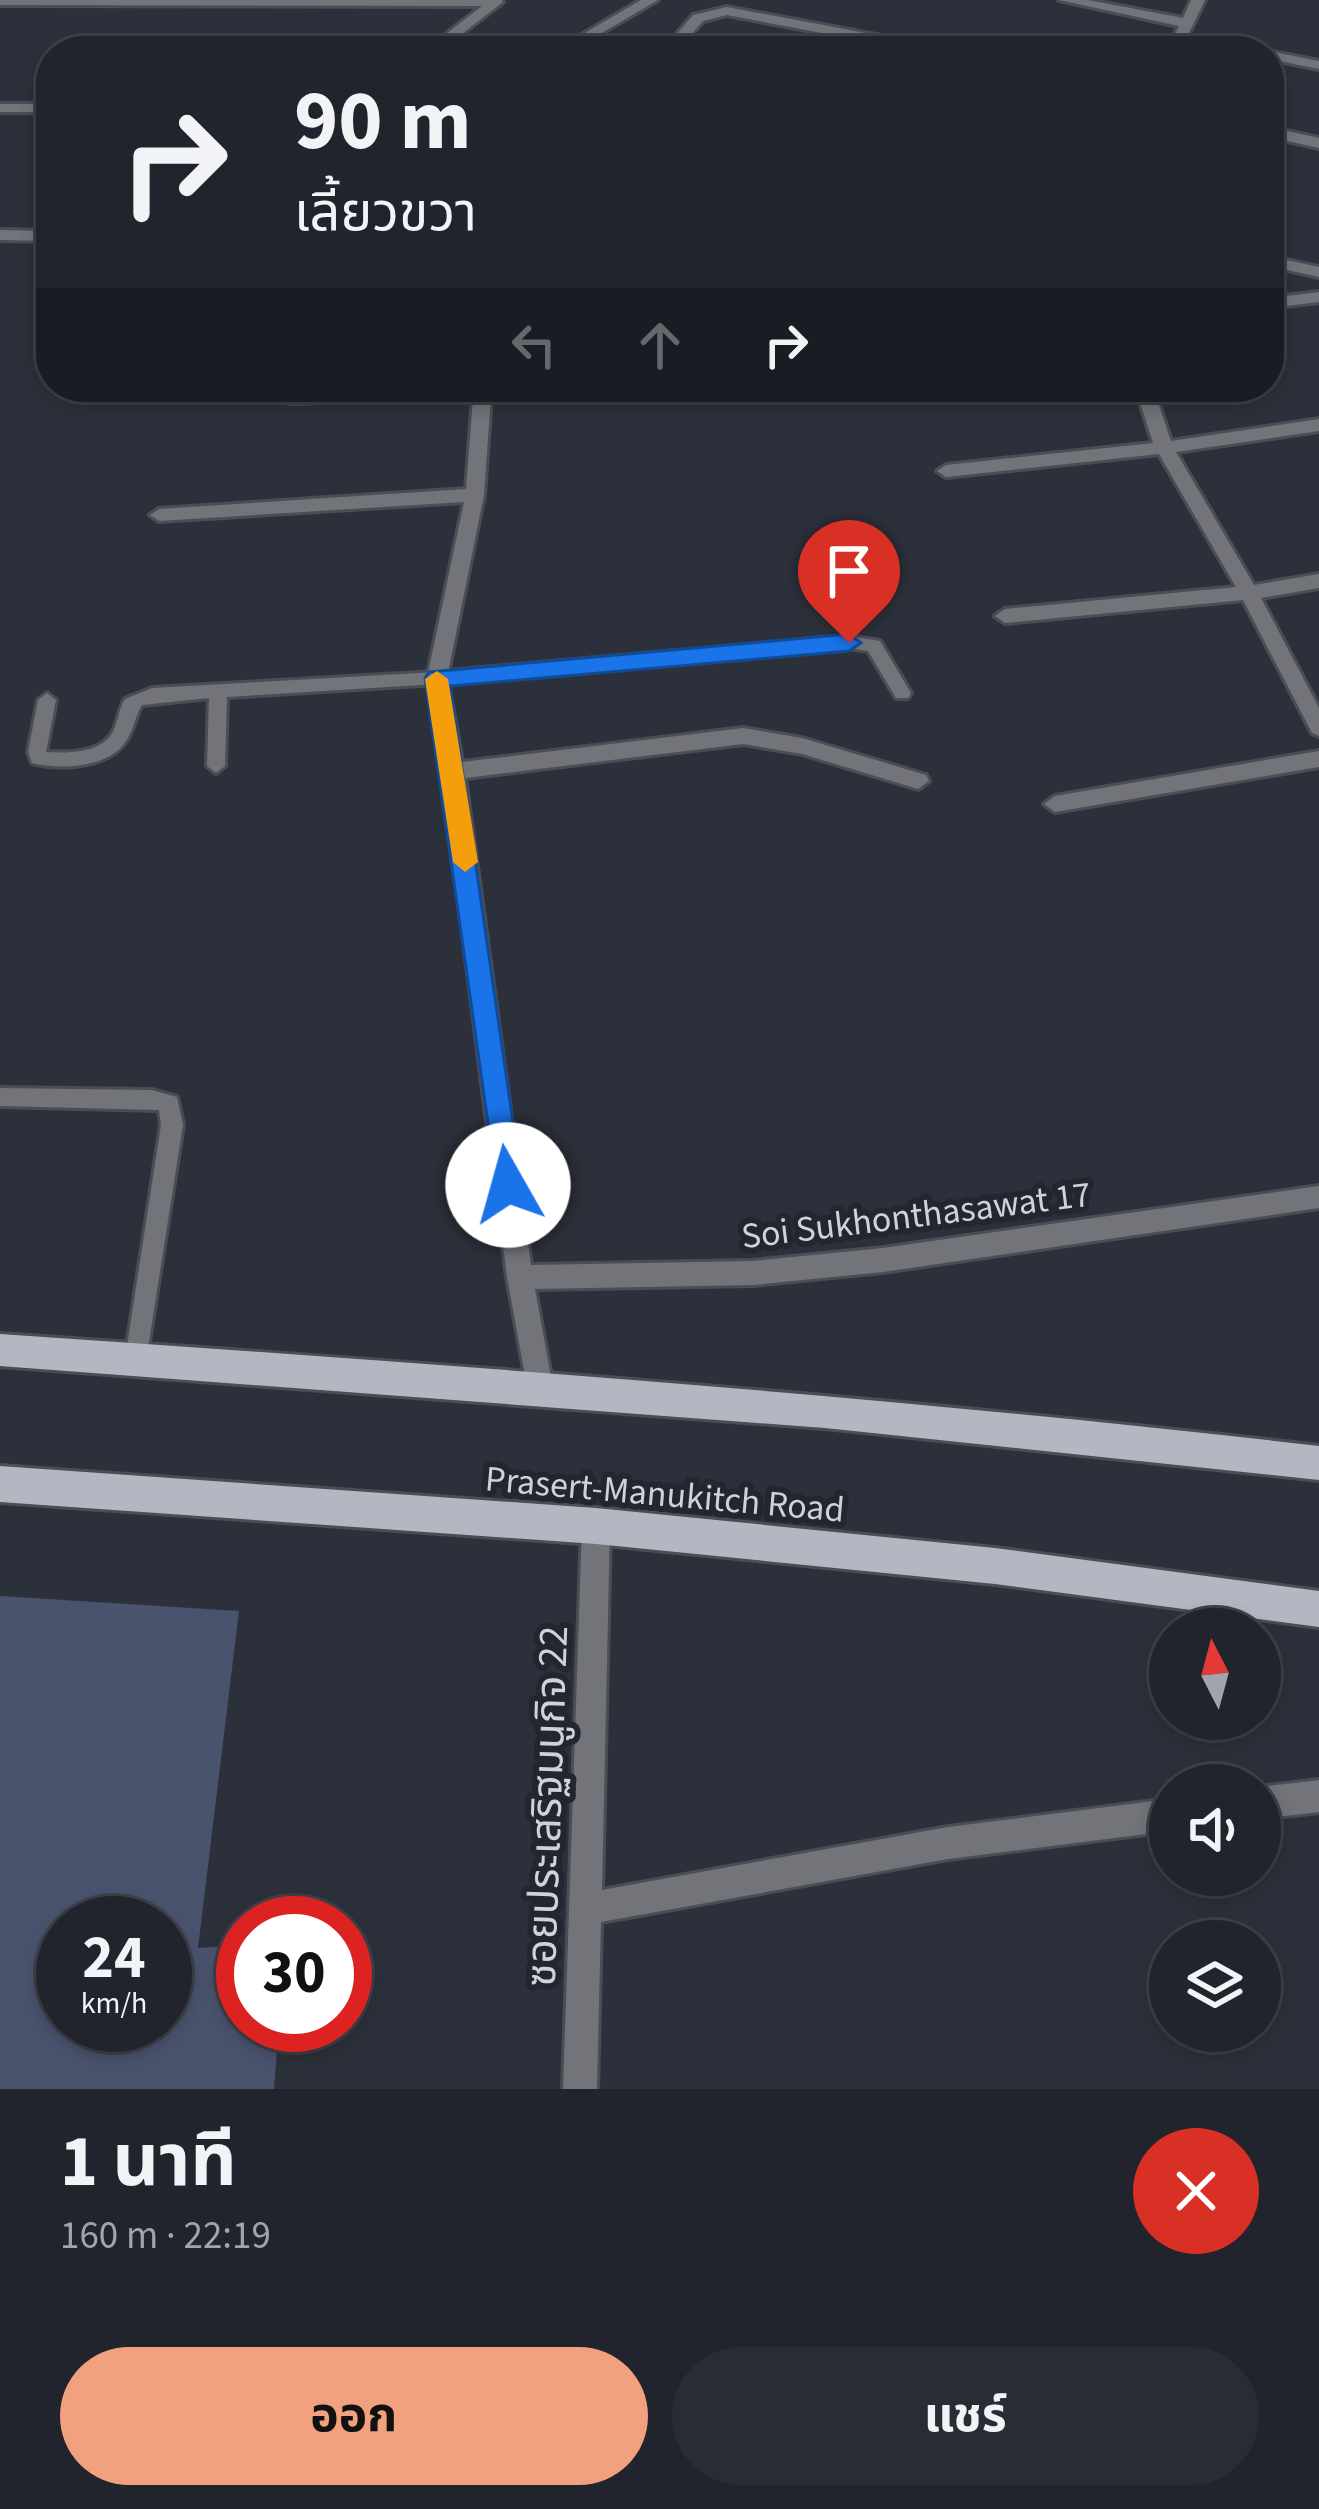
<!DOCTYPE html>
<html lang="th">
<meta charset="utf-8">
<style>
body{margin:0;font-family:"Source Sans 3","Noto Sans Thai",sans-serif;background:#292c34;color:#f1f3f6;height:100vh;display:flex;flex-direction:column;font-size:45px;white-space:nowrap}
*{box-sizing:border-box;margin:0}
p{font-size:39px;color:#a2a4a9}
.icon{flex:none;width:66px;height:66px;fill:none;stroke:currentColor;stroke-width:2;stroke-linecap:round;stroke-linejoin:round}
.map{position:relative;height:2089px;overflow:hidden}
.drawer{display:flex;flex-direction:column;background:#21242c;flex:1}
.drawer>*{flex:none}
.banner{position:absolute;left:36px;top:36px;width:1248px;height:366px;border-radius:48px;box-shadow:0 6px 18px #0003,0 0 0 3px #3e4148;background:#21242c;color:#f1f3f6;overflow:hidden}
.needle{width:78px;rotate:354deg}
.fabs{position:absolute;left:1149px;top:1608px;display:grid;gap:24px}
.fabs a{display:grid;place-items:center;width:132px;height:132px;border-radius:50%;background:#21242c;box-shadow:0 6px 18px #0003,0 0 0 3px #3e4148;font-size:60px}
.speed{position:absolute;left:36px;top:1896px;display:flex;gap:24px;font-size:60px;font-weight:700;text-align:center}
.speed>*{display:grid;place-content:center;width:156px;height:156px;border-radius:50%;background:#21242c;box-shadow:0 6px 18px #0003,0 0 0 3px #3e4148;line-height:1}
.speed small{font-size:30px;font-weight:400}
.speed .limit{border:18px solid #d22;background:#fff;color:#111}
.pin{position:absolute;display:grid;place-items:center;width:102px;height:102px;color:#fff;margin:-123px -51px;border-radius:50% 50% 50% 0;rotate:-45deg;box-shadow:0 0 12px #0007}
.pin .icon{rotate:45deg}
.me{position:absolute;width:132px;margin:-66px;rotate:353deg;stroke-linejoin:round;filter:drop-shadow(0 0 9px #0008)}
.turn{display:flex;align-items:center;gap:42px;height:252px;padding:0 60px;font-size:54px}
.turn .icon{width:156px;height:156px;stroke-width:2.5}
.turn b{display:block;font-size:84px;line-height:102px}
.lanes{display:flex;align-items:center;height:114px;padding:0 60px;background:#0003;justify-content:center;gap:60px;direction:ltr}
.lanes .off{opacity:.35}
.round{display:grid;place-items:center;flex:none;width:126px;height:126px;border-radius:63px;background:#292c34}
.headline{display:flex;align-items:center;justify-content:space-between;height:204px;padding:0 60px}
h1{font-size:72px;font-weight:700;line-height:90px}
.primary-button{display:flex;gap:24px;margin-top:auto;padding:24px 60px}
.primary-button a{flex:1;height:138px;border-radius:72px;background:#f1a17d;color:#111;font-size:48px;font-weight:700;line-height:138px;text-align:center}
.primary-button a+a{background:#292c34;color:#f1f3f6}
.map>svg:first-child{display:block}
.green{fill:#4a536e;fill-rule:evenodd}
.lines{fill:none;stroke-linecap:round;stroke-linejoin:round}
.service-casing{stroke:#494d56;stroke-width:6}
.minor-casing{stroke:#494d56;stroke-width:6}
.primary-casing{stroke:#494d56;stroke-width:6}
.service{fill:#727479;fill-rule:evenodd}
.minor{fill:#727479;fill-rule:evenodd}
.primary{fill:#b3b7c2;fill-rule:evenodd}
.route{fill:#1a73e8;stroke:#114b97;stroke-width:3}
.slow{fill:#f59e0b}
.labels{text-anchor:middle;stroke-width:12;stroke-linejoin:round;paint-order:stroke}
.street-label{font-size:36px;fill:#cfd2d8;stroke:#232630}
.near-street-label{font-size:42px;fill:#cfd2d8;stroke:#232630}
</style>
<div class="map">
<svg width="1319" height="2089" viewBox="0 0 1319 2089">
<rect width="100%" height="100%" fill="#2c303a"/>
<!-- green -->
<path class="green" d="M0,1596L239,1611L198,1948L243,1945V2025H279L274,2089H0ZM63,1923H165V2025H63Z"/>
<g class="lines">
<defs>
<g id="service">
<path d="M849,636L880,641L911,693L908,698H896L868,651L849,648L437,684L227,697L225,766L216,773L207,766L209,698L142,705C135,716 134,730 126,741C109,768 61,770 32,763L28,752L38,700L47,693L56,700L46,752C67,753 97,754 111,735C118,725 118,710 125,699L152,688L437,672Z"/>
<path d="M0,1088L152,1090L177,1097L183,1125L145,1367L137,1370L129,1367L125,1359L161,1125L159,1110L0,1106Z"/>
</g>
<g id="minor">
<path d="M0,0H502L503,2L440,51H424L482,6L0,5Z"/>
<path d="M641,0H658L571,51H554Z"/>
<path d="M1059,0H1088L1183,18L1191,0H1205L1188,35L1253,51H1224L1182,43L1169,51H1152L1174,36L1179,26Z"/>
<path d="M727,7L940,47L947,51H917L727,15L703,21L677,51H662L693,15Z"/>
<path d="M1269,51L1319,61V69L1269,59Z"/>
<rect x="0" y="104" width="51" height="8"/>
<path d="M1269,127L1319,138V148L1269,137Z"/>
<path d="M0,230L51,231V241L0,240Z"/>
<path d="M1269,256L1319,267V277L1269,266Z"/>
<path d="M1319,292V302L1269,308V298Z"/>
<path d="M248,387L296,392L379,387L370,393C332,398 280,416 248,387Z"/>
<path d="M462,387H482L491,397L484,495L447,678L462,762L743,728L802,738L926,775L929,781L918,789L802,754L743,744L465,778L531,1265L753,1261L883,1248L1319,1186V1208L883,1272L753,1285L535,1289L553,1388L549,1397L539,1401L529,1397L507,1277L442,771L427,678L464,502L159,521L150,515L159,509L466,489L473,398Z"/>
<path d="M1135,387H1153L1171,441L1319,419V431L1176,452L1254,585L1319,574V588L1261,598L1319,708V736L1312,733L1243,600L1005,623L995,616L1005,609L1236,587L1159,454L946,477L937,471L946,465L1153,443Z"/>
<path d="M1319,751V767L1055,812L1044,804L1055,796Z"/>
<path d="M596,1512L606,1516L610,1526L602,1890L948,1827L1170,1799V1831L948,1859L601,1922L597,2089H563L582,1526L586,1516Z"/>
<path d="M1319,1780V1812L1260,1819V1787Z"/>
</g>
<g id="primary">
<path d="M0,1334C440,1364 880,1395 1319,1446V1480L825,1428L0,1366Z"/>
<path d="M0,1466L596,1508L995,1548L1319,1591V1627L995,1584L596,1544L0,1502Z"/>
</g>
</defs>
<!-- service casing -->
<use href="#service" class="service-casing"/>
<!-- minor casing -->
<use href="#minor" class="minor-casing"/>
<!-- primary casing -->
<use href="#primary" class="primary-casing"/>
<!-- service -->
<use href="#service" class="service"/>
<!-- minor -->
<use href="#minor" class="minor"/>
<!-- primary -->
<use href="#primary" class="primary"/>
</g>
<!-- route -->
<path class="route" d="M849,634L861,643L849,651L450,686L522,1185L518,1194L508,1198L498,1194L425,678L429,672Z"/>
<!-- slow -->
<path class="slow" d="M437,671L448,679L478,862L465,872L453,862L425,679Z"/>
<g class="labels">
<!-- street labels -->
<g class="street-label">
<text transform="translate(916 1214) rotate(-7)" y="13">Soi Sukhonthasawat 17</text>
<text transform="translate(665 1493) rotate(5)" y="13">Prasert-Manukitch Road</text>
</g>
<!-- near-street labels -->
<g class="near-street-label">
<text transform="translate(546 1806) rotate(-88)" y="15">ซอยประเสริฐมนูกิจ 22</text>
</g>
</g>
</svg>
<div class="fabs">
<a><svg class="needle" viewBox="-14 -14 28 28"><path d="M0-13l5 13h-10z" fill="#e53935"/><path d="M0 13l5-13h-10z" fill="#a2a4a9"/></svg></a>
<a><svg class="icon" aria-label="sound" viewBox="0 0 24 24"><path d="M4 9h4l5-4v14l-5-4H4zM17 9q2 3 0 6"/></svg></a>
<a><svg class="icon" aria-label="layers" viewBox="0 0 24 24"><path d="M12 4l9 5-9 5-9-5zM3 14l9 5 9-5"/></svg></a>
</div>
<div class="speed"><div>24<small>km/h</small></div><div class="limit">30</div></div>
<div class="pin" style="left:849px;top:643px;background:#d93025"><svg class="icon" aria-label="arrive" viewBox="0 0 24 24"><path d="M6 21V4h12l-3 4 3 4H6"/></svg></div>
<svg class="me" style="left:508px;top:1185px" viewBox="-20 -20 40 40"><circle r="19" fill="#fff"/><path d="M0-13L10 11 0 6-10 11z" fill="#1a73e8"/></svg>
<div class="banner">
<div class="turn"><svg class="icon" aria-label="right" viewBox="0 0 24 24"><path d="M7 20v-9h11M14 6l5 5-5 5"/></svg><div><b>90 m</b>เลี้ยวขวา</div></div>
<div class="lanes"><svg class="icon off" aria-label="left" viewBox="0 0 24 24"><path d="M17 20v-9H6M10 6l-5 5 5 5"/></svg><svg class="icon off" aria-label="ahead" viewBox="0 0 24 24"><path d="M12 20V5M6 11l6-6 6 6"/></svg><svg class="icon" aria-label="right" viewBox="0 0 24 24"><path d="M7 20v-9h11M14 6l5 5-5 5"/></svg></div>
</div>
</div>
<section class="drawer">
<div class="headline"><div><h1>1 นาที</h1><p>160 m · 22:19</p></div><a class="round" style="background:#d93025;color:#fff"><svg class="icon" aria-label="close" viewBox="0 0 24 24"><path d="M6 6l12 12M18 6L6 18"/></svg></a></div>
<div class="primary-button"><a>ออก</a><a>แชร์</a></div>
</section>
